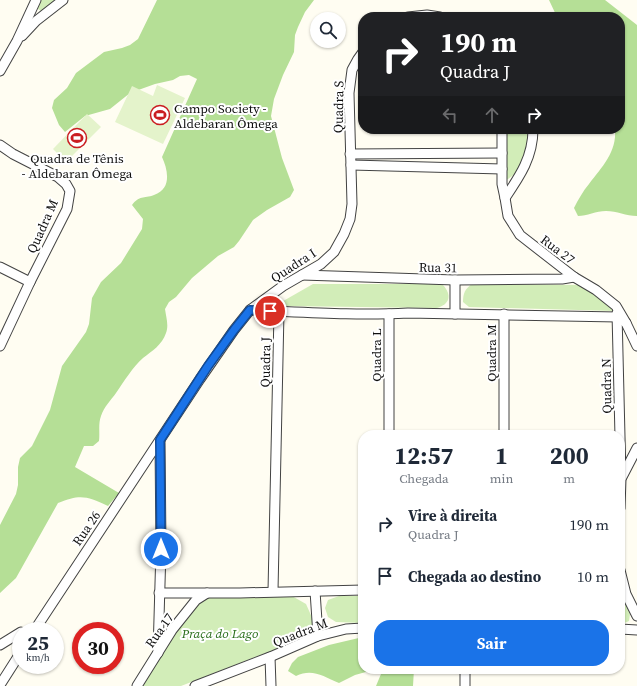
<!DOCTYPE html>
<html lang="pt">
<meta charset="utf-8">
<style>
body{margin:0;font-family:"Source Serif 4",serif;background:#f2f2f3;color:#1f2937;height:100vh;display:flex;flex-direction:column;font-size:15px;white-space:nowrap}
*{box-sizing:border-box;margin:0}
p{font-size:13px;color:#747a83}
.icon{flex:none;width:22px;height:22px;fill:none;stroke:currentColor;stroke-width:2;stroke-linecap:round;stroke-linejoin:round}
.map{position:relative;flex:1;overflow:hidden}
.details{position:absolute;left:358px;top:430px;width:267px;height:244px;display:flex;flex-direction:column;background:#fff;border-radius:16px;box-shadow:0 1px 3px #0004}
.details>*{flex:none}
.guide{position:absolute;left:358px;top:12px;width:267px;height:122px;border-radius:16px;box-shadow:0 1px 3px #0004;background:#202124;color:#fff;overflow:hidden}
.tools{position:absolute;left:310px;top:12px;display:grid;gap:8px}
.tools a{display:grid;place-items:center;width:36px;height:36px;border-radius:50%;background:#fff;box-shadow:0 1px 3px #0004;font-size:20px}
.speed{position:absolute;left:12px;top:622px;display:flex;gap:8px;font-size:20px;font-weight:700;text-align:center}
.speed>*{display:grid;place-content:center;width:52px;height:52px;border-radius:50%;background:#fff;box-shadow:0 1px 3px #0004;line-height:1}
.speed small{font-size:10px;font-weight:400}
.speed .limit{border:6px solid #d22;background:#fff;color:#111}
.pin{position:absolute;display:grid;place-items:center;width:34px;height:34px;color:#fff;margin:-17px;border:2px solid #fff;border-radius:50%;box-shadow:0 1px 4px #0007}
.me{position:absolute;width:44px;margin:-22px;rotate:0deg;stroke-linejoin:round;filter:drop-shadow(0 0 3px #0008)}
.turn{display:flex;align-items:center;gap:14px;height:84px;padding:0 16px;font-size:18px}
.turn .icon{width:52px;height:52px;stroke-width:2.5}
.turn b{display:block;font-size:28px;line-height:34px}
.lanes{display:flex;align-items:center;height:38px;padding:0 16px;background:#0003;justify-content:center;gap:20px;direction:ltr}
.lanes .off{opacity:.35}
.eta{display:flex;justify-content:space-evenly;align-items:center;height:68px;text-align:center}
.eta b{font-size:24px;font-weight:700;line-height:28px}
.primary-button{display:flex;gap:8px;margin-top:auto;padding:8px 16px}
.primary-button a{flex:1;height:46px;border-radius:16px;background:#1a73e8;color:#fff;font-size:16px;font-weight:700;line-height:46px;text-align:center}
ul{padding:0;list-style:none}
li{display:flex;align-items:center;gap:12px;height:52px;padding:0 16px}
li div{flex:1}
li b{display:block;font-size:15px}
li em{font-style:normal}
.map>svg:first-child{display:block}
.green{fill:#d2edb8}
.forest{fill:#b5df96}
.pitch{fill:#e4f3cb}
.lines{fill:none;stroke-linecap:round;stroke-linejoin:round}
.minor-casing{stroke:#434343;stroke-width:11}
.minor{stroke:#fff;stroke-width:9}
.route-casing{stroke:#114b97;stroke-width:10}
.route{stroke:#1a73e8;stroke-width:7}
.labels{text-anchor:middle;stroke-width:4;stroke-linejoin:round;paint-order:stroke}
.street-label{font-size:13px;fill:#101010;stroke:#fff}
.poi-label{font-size:13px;fill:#101010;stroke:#fff;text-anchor:start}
.park-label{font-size:13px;font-style:italic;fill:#296d1a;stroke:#fff}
</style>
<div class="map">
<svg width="637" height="686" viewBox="0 0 637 686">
<rect width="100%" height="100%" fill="#fffdf2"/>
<!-- green -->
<g class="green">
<path d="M40,0H56L41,11L38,9L37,6Z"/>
<path d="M506,129H529C529,146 523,172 506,180Z"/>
<path d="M313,284H434L443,285C452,295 450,304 437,308L285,306L278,304Z"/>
<path d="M472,284L583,285L595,293L614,311L469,307L463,302C463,293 465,289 472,284Z"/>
<path d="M292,596L306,604L314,622L307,637L181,686H143C159,661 183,614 206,597Z"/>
<path d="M339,596H363V623L336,622L328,617L325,608L328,600Z"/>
<path d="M620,602L626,605L630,614L629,621L620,625Z"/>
</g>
<!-- forest -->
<g class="forest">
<path d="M157,0H314L305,12L298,27L295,35L294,52L283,75L274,99L271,116L282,158L294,190L290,197L267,210L253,220L239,241L234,247L218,256L192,278L176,297L169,302L165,309C166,317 169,325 166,333C162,345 152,351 143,358C133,367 124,381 116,393C111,400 104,407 101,416C98,424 100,432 99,441L93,446H84L75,467L119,493L108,506C87,496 80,494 58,503L16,578L0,593V525L16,494L18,485V467L20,458L32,446L50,410L62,366L86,332L89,324L92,298L101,282L121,263L142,229L143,219L132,205C140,195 143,199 154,195C172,189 168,170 162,157L197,79L189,75L180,76L173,80L155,84L130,93L110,109L85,116L65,132L59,125L52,108L54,100L67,88L76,73L104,52L122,48L130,45L138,39Z"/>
<path d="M549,0H605L637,25V216C626,216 617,211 606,211C596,211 587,216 578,216L574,208C578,200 583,191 589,184C602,167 617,152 615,129H620V17H557Z"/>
<path d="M363,637V669H414L413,686H376L381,674L373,670L355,675L339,683C323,676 312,668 296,676L288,671L292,663L298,657L329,645Z"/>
</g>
<!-- pitch -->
<g class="pitch">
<path d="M157,85L185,98L163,144L115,122L132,86L153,96Z"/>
<path d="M87,114L101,127L66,162L53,149Z"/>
</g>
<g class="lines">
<defs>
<g id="minor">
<path d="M408,17L427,15L440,17"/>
<path d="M22,36L36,21L63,0"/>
<path d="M0,71L17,41L36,0"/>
<path d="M502,129V184L505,198L508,216L520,235L574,277L596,290L616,306L626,323L637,346"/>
<path d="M0,145L13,154L58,177L66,184L70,191L67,209L30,282L0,346"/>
<path d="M350,154L502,153"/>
<path d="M351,165L502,169"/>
<path d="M505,198C520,176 533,157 533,129"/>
<path d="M0,267L30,282"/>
<path d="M302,275L455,280L562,279L574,277"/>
<path d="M455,280V314"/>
<path d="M250,310C302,312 355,316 408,313L618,317L626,323"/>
<path d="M617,313L621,478L620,508"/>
<path d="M504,314V435"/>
<path d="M389,435V314"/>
<path d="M622,477L637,448"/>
<path d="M620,570L626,594L637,616"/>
<path d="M273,591L279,312"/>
<path d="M315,591L318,636"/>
<path d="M159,593H240L363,590"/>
<path d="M620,629L637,630"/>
<path d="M34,631L200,379L234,330L250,310L283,286L321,264L334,252L344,234L350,219L352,204L349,93L352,70L358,59L363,52"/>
<path d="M0,645L21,632"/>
<path d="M158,653L161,549L160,441"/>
<path d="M270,657L271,686"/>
<path d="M465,669V686"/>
<path d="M0,685L21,652"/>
<path d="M137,686L172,630L196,600L207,593"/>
<path d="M195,686L270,657L318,636L346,629L363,628"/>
</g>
</defs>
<!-- minor casing -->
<use href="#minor" class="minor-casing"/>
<!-- minor -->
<use href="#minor" class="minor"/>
</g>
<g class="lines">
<defs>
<path id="route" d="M161,549L160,440L208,366L234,330L250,310L270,311"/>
</defs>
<!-- route casing -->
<use href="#route" class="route-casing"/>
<!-- route -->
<use href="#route" class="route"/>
</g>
<!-- icons -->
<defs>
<symbol id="stadium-ring" viewBox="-11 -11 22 22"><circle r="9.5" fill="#fff" stroke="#ca1d21" stroke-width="1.5"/><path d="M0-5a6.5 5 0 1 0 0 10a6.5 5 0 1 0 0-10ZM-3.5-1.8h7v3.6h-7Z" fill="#ca1d21"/></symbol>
</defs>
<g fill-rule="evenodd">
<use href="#stadium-ring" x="149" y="104" width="22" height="22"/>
<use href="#stadium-ring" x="66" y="127" width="22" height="22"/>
</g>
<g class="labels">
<!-- street labels -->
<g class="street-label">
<text transform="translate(338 107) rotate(-89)" y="5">Quadra S</text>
<text transform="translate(42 226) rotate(-66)" y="5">Quadra M</text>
<text transform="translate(558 249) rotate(37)" y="5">Rua 27</text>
<text transform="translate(293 265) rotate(-33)" y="5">Quadra I</text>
<text transform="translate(438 267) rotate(1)" y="5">Rua 31</text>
<text transform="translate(491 353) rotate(-90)" y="5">Quadra M</text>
<text transform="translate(376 355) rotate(-90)" y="5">Quadra L</text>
<text transform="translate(265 362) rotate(-89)" y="5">Quadra J</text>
<text transform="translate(606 386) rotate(-91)" y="5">Quadra N</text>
<text transform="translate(86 528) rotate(-56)" y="5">Rua 26</text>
<text transform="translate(159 630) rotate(-55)" y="5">Rua 17</text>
<text transform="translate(300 632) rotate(-21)" y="5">Quadra M</text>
</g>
<!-- poi labels -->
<g class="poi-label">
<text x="174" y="113">Campo Society -<tspan x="174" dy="15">Aldebaran Ômega</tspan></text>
<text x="77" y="163" text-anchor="middle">Quadra de Tênis<tspan x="77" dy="15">- Aldebaran Ômega</tspan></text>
</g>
<!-- park labels -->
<g class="park-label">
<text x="220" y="638">Praça do Lago</text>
</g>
</g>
</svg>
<div class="tools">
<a><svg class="icon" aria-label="search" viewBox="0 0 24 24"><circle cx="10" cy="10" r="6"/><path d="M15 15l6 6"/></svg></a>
</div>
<div class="speed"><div>25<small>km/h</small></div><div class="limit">30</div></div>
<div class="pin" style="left:270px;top:311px;background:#d93025"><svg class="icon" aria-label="arrive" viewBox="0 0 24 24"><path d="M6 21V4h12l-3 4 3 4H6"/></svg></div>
<svg class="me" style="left:161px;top:549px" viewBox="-20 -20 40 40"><circle r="17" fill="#1a73e8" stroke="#fff" stroke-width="3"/><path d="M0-11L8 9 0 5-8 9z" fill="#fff"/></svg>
<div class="guide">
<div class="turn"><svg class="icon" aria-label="right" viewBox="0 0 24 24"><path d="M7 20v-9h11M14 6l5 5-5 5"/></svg><div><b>190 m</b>Quadra J</div></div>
<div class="lanes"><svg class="icon off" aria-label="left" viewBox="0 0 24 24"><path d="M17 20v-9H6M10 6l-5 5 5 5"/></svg><svg class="icon off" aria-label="ahead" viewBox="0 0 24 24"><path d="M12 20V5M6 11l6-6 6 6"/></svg><svg class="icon" aria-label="right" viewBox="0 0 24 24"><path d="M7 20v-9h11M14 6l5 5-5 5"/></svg></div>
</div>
<section class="details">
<div class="eta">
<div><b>12:57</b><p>Chegada</p></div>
<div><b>1</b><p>min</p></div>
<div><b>200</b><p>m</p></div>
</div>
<ul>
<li><svg class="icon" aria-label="right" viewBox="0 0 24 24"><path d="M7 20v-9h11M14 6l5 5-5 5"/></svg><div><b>Vire à direita</b><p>Quadra J</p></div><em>190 m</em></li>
<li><svg class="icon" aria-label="arrive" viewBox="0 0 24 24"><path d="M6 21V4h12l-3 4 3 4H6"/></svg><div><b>Chegada ao destino</b></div><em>10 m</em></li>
</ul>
<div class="primary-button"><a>Sair</a></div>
</section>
</div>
